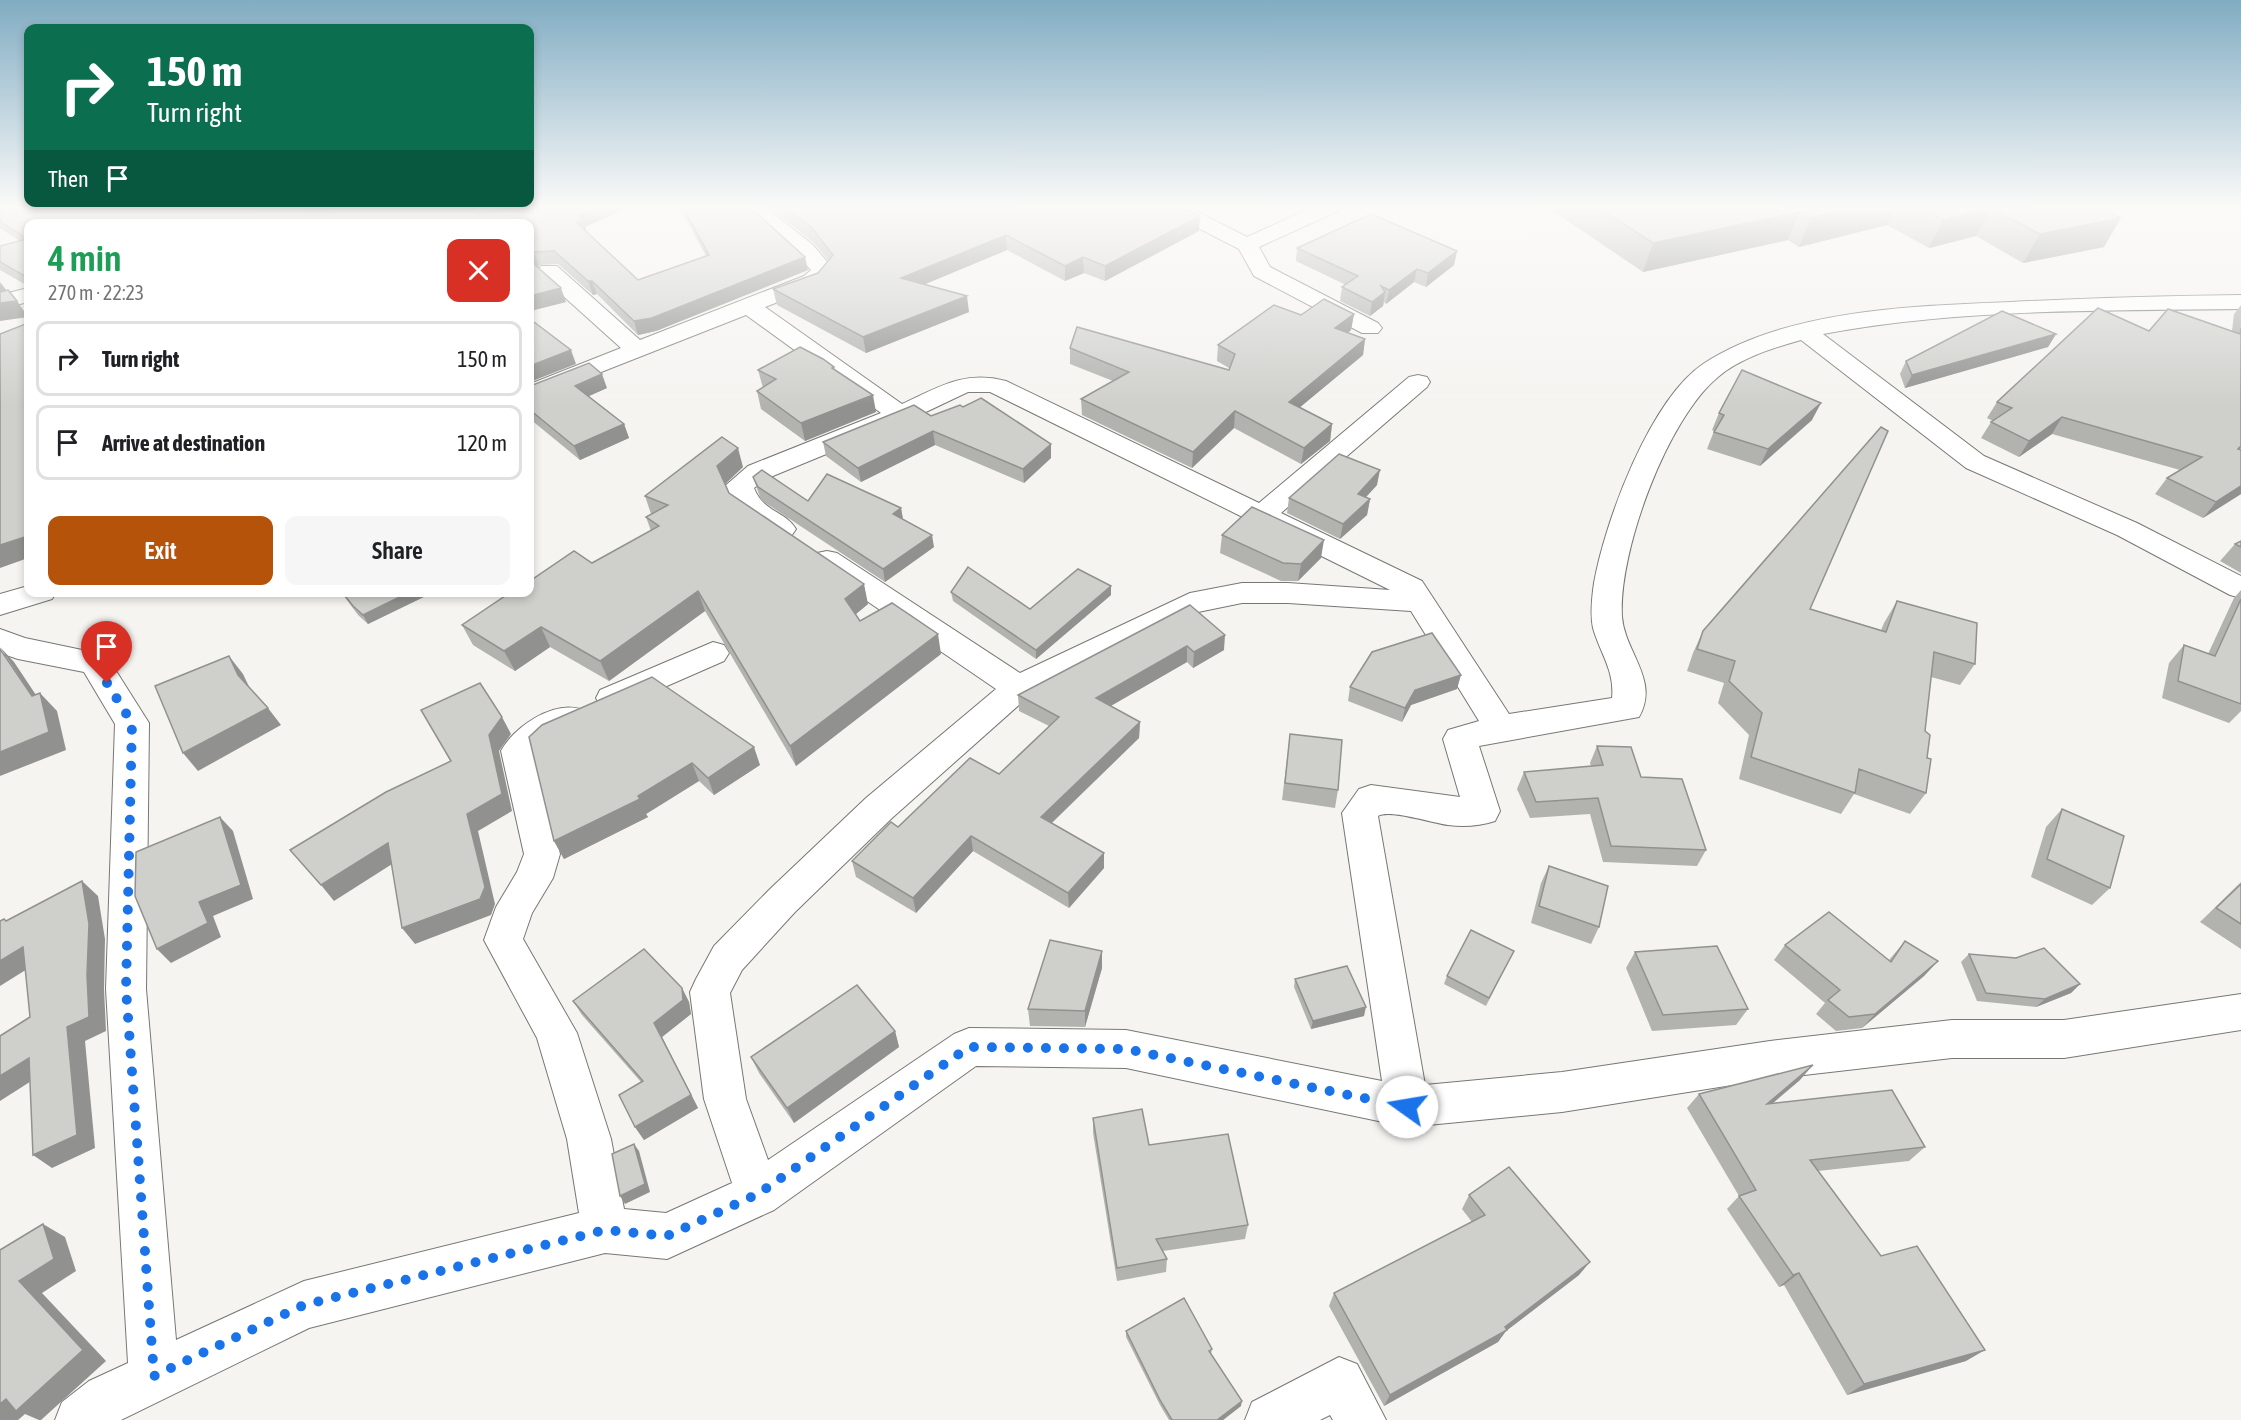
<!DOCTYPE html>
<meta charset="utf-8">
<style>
body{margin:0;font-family:"Asap Condensed",sans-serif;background:#f6f6f6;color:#202124;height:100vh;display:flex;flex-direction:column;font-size:22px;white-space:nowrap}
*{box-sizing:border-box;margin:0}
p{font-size:20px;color:#757577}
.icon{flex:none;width:33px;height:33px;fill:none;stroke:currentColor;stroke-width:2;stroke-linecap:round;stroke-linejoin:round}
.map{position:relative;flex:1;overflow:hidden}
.sheet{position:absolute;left:24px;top:219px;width:510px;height:378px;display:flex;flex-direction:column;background:#fff;border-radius:12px;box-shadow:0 3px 9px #0003}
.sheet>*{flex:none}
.top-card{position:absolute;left:24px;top:24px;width:510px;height:183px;border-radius:12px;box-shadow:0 3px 9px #0003;background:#0b6e4f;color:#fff;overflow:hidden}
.pin{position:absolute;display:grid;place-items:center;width:51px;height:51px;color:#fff;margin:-62px -26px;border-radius:50% 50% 50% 0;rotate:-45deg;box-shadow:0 0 6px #0007}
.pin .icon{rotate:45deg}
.me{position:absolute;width:66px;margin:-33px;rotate:283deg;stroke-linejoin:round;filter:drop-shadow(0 0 4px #0008)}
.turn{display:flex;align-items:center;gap:21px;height:126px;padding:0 24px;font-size:27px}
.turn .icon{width:78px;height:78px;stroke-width:2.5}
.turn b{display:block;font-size:42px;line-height:51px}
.then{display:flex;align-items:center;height:57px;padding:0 24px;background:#0003;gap:12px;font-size:22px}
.round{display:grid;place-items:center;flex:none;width:63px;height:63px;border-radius:12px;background:#f6f6f6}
.overview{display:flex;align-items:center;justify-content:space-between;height:102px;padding:0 24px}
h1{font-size:36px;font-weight:600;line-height:45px;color:#1e9e55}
.cta{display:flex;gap:12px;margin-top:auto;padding:12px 24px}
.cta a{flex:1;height:69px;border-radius:12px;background:#b45309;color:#fff;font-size:24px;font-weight:600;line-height:69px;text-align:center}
.cta a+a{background:#f6f6f6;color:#202124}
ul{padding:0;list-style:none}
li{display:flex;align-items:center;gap:18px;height:75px;margin:0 12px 9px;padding:0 12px;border:3px solid #e0e0e0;border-radius:12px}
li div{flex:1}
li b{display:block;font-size:22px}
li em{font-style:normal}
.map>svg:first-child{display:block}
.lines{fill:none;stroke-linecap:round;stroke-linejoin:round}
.minor-casing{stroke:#787774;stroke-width:2}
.minor{fill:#fff;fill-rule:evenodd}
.wall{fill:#b2b3af}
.shaded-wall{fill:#91928f}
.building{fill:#cfd0cc;stroke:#91928f;stroke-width:1.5}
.route{stroke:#1a73e8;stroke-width:10;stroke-dasharray:0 18}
</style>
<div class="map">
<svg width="2241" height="1420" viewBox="0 0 2241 1420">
<rect width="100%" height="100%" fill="#f6f4f1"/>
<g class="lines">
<defs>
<g id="minor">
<path d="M468,207H490L506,224H484Z"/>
<path d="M742,207H765L813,245L834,270L820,286L765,307L902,404C939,387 964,370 1006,381L1259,503L1409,377L1418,375L1427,377L1430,382L1427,387L1281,513L1422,581L1509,714L1612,698C1615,671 1600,653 1593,628C1590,614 1592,597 1594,583C1605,521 1650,400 1703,364C1787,309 1914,306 2011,302C2088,298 2164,296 2241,295V309C2103,311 1959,308 1823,334L1984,456L2137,523L2241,576V598L2230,595L2117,535L1966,468L1801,340C1773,348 1740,358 1718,377C1667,419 1618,552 1622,617C1625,653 1660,680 1639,717L1479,746L1500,811L1495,821C1480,826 1463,827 1448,825C1432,823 1390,809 1378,816L1425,1085L1562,1072L1770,1041L1952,1020H2064L2241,994V1030L2064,1058H1952L1770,1079L1562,1112L1407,1127L1126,1068L976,1066L774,1210L667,1259L605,1253L309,1328L121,1420H55L62,1402L89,1381L128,1363L106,989L115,724L84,672L18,659L0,653V629L25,638L106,655L149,723L146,989L176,1340L304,1281L579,1213L567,1139L537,1038L484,940L496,907L517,872L524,854L501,751C514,727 552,701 580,709L585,718L580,727L550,741L536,754L560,854L553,878L532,913L523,939L577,1033L611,1139L624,1209L666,1213L732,1183L704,1099L690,992L696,979L714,946L769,890L866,798L996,689L817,567L812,560L817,553L827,551L837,553L1020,673L1190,593L1242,583H1288L1390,590L990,392H968L909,420L768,478L754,488C764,513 784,510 796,529L792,535C774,540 750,525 737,512C731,506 728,494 725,486L748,466L881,413L746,315L530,400V384L621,348L541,276L538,271L541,266H557L640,340L804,276L811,270L797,255ZM1242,603H1288L1411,611L1479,721L1448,730L1443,739L1460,797L1371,785L1359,789L1342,813L1382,1081L1126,1030L969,1028L954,1034L768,1160L746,1099L730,993L742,970L795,912L892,818L1029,696L1198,612Z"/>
<path d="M1162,207H1188L1247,237L1313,207H1341L1338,211L1259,247L1270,267L1378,323L1382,328L1378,333H1362L1254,276L1239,249L1165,211Z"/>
<path d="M28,288V302L0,309V295Z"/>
<path d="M28,586V592H56L52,599L0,615V594Z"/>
<path d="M713,642L724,645L729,653L724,661L612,710L600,706L596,698L600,690Z"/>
<path d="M1339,1357L1357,1364L1386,1420H1333L1330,1415L1320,1420H1245L1252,1402Z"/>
</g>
</defs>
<!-- minor casing -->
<use href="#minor" class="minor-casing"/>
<!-- minor -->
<use href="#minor" class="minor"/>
</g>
<!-- wall -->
<g class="wall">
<path d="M0,207H344L325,213H477L497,211L493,207H629L585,227L587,233L638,280L706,256L680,207H750L808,270L656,331L638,335L597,294L593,295L558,264L539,265L538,267L566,302L530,311V224H28V286L0,270V246L20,241L0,228Z"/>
<path d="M771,207H1183L1199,231L1105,281L1084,273L1065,281L1007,250L925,284L969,312L866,353L777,305L773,289L818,273L828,260L814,243L771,209Z"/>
<path d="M1547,207H2099L2104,247L2023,263L1976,236L1929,248L1887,225L1799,247L1788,240L1643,272Z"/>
<path d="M1297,248L1457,251L1454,265L1426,287L1414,282L1386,304L1384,302L1383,306L1370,316L1340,301L1342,287L1346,285L1296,261Z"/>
<path d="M2241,305V494L2203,518L2155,494L2167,478L2180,470L2052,434L2019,457L1981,438L1991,422L1993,421L1987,418L1997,402L2149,331H2232L2234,314Z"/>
<path d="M1354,314L1351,330L1348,333L1365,339L1363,355L1300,407L1332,424L1330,441L1301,464L1234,428L1192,468L1082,415L1081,399L1113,381L1070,364V348L1229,370V368L1217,361L1218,345L1301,315Z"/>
<path d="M2056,334L2048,347L1905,388L1900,374L1906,361Z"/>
<path d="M834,367L835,370L876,412L805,441L761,409L757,391L763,388L758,370Z"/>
<path d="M530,386L607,388L589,396L624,424L629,438L580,460L530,419Z"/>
<path d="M963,407L1051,458L1024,483L935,445L861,482L826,456L823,442L931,416Z"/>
<path d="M1719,413L1812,420L1760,466L1707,449L1714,431L1712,430Z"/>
<path d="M743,467L725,484L729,493L868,604L856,614L860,621L941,654L796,766L705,611L609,681L550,647L515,671L473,645L462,625L592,563L651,531L646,517L651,514L645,496Z"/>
<path d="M753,477L808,501L901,508L903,519L934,547L885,582L761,500Z"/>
<path d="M1377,485L1366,497L1370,499L1367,515L1340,539L1287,513L1289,498Z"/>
<path d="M1222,535L1321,558L1298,581H1281L1220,553Z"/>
<path d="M2241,541V573L2220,561L2235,544Z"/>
<path d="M1111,586V595L1036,659L953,601L951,592L1030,609Z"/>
<path d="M2241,590V711L2229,723L2162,698L2169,663L2184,645L2208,654L2234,598Z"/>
<path d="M341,592H434L368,624L358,615Z"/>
<path d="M1897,601L1975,664L1960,685L1931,677L1925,731L1927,758L1926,793L1910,814L1854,794L1841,814L1739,779L1749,735L1718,703L1724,683L1687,671L1693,653L1703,631L1810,609L1881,630L1884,623Z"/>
<path d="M1190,605L1224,650L1193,668L1187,662L1110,706L1140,722L1139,738L1052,823L1104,853V868L1069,908L973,851L916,913L856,877L852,861L898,827L999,774L1049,726L1019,711L1018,695Z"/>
<path d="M1350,687L1457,689L1411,705L1402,722L1348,701Z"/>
<path d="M1290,734L1338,790L1335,808L1282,800Z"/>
<path d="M529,737L760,765L714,795L699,781L646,814L648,817L564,859L554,841Z"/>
<path d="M1597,746L1641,777L1706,850L1697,866L1603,862L1590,814L1530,818L1517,789L1524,772L1591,766L1590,763Z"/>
<path d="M2062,809L2110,888L2092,905L2031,877L2046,827Z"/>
<path d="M1549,866L1599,927L1591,944L1531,923L1541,883Z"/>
<path d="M2241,882V949L2200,922Z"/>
<path d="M1905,941L1938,961L1924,976L1862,1028L1836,1031L1816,1014L1825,1003L1774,960L1785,945L1889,960Z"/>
<path d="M1514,951L1486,1006L1444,984L1447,976Z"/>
<path d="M1635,952L1748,1009L1736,1025L1652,1031L1626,968Z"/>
<path d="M1969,954L2016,958L2080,984L2071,993L2036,1007L1977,1001L1961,962Z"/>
<path d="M1102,968L1085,1027L1030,1026L1028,1009Z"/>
<path d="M1295,979L1364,1016L1311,1029L1294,987Z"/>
<path d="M682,988L689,1002L691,1014L662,1037L698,1108L644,1140L635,1127L641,1082L582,1015L573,1001Z"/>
<path d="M895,1031L899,1047L794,1123L759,1073L751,1057Z"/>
<path d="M1800,1080L1773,1103L1925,1147L1909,1161L1818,1171L1881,1256L1966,1361L1847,1395L1784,1285L1779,1287L1727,1209L1739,1196L1687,1108L1699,1094Z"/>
<path d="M1093,1118L1149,1145L1248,1225L1245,1239L1163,1251L1167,1259L1166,1272L1117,1281L1093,1133Z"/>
<path d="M1469,1195L1579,1275L1506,1331L1498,1342L1384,1406L1329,1306L1334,1293L1472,1222L1462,1209Z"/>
<path d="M1126,1331L1212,1349L1211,1354L1241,1406L1223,1420H1169L1160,1405L1126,1337Z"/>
</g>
<!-- shaded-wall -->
<g class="shaded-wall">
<path d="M299,207H344L307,218L296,211Z"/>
<path d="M596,207H629L585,227L587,233L576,222L578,215Z"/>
<path d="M1858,207H1896L1887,225L1799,247L1811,218Z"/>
<path d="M1991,208L1976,236L1929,248L1943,220Z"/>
<path d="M1799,212L1788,240L1643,272L1653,243Z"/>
<path d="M1200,216L1199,231L1105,281V266Z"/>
<path d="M2121,218L2104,247L2023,263L2040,234Z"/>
<path d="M1006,235L1007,250L904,293L901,278Z"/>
<path d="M1457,251L1454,265L1426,287L1428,273Z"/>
<path d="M534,252L539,265L536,272L531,259Z"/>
<path d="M805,257L808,270L656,331L638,335L634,321Z"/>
<path d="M1083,257L1084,273L1065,281V266Z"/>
<path d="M1417,269L1414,282L1386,304L1389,290Z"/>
<path d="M588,281H592L597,294L593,295Z"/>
<path d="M0,282L7,291L0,293Z"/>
<path d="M561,288L566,302L530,311V296Z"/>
<path d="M1385,292L1383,306L1370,316L1372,302Z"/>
<path d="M967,296L969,312L866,353L863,337Z"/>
<path d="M17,301L28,317L0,321V303Z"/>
<path d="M1354,314L1351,330L1333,344L1335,328Z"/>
<path d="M2056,334L2048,347L1905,388L1912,375Z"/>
<path d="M1365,339L1363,355L1287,418L1289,402Z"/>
<path d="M571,350L576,364L530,382V366Z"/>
<path d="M602,374L607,388L580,400L575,386Z"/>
<path d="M873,395L876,412L805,441L801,423Z"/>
<path d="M1821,403L1812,420L1760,466L1768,449Z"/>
<path d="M1235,411L1234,428L1192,468L1193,452Z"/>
<path d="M2062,417L2052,434L2019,457L2029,441Z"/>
<path d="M624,424L629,438L580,460L574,446Z"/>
<path d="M1332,424L1330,441L1301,464L1304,448Z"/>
<path d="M933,431L935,445L861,482L858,468Z"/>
<path d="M1051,444V458L1024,483L1023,469Z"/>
<path d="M738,448L743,467L723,486L717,466Z"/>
<path d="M1380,470L1377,485L1355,509L1358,494Z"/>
<path d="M2241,486V494L2203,518L2216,502Z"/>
<path d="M1370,499L1367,515L1340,539L1343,524Z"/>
<path d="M901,508L903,520L893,514Z"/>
<path d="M932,535L934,547L885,582L883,569Z"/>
<path d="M28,536V558L0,568V545Z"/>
<path d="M1324,540L1321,558L1298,581L1301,564Z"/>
<path d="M864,584L868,604L850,619L845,599Z"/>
<path d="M1111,586V595L1036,659V650Z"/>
<path d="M698,591L705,611L609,681L600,661Z"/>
<path d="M410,592H434L368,624L363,615Z"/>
<path d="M541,627L550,647L515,671L504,651Z"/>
<path d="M938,634L941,654L796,766L790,746Z"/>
<path d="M1225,635L1224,650L1193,668L1194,652Z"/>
<path d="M1187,646V662L1097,714L1096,698Z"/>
<path d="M0,647L14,662L42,704L40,693L57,711L66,750L0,776V752L32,696Z"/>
<path d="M229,656L243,674L252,693L238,675Z"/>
<path d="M1461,675L1457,689L1411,705L1402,722L1405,708L1415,690Z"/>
<path d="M268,708L281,725L198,771L183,753Z"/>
<path d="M502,717L511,734L499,751L512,811L478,831L495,904L491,915L415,944L402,928L467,814L489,735Z"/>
<path d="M1140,722L1139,738L1042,832L1041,817Z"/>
<path d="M754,747L760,765L714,795L708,778Z"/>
<path d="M692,763L699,781L646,814L648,817L564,859L554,841L638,796Z"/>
<path d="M220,817L233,831L253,899L213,916L221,937L171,963L157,949L199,902Z"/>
<path d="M971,836L973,851L916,913L913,898Z"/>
<path d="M388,843L400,859L334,901L321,885Z"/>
<path d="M1104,853V868L1069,908L1068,893Z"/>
<path d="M82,881L98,896L105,939L104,989L106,1031L85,1041L95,1148L52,1168L33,1155Z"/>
<path d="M23,947L40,961L0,986V961Z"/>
<path d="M1102,951V968L1085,1027V1011Z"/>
<path d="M1938,961L1924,976L1862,1028L1875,1014Z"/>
<path d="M2080,984L2071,993L2036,1007L2045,999Z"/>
<path d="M682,988L689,1002L691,1014L662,1037L698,1108L644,1140L635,1127L654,1023Z"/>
<path d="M1366,1007L1364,1016L1311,1029L1313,1021Z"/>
<path d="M895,1031L899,1047L794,1123L787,1108Z"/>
<path d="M29,1058L47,1071L0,1101V1076Z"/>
<path d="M1813,1065L1800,1080L1755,1118L1767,1104Z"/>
<path d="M634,1144L639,1151L650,1192L625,1204L620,1196Z"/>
<path d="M43,1224L65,1237L76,1271L42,1293L106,1361L41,1420H39L25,1414L18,1420H0V1404L6,1399L19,1281Z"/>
<path d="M1590,1262L1579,1275L1506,1331L1498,1342L1384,1406L1390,1395L1505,1327Z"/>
<path d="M1799,1273L1784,1285L1779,1287L1793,1275Z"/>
<path d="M1985,1350L1966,1361L1847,1395L1864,1384Z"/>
<path d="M1242,1401L1241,1406L1223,1420H1217Z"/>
</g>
<!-- building -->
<g class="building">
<path d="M0,207H299L296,211L334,213L355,207H473L477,213L503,211L500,207H596L578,215L583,220L576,222L638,280L709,255L683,207H750L805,257L652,318L634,321L592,281H588L554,251L534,252L531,259L534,264L561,288L530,296V224H28V278L0,262V246L27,239L0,221Z"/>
<path d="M785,207H1183L1200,216L1105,266L1083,257L1065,266L1006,235L901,278L967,296L863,337L773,289L818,273L833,255L812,228Z"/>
<path d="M1597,207H1858L1811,218L1799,212L1653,243Z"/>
<path d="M1920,207H2099L2121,218L2040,234L1991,208L1943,220Z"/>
<path d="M1371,214L1457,251L1428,273L1417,269L1389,290L1381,286L1385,292L1372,302L1342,287L1358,276L1297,248Z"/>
<path d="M8,290L17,301L0,303V292Z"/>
<path d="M1324,299L1354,314L1335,328L1365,339L1289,402L1332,424L1304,448L1235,411L1193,452L1081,399L1129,372L1070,348L1077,327L1229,370L1235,354L1218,345L1274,305L1301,315Z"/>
<path d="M2098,308L2149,331L2168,309L2240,334L2241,328V446L2238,449L2241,450V486L2216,502L2167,478L2202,457L2062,417L2029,441L1991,422L2012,408L1997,402Z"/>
<path d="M2002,311L2056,334L1912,375L1906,361Z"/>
<path d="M530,319L571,350L530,366Z"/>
<path d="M28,323V536L0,545V334Z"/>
<path d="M800,347L823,359L834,367L832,368L873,395L801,423L757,391L776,379L758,370Z"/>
<path d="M589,363L602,374L575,386L624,424L574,446L530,410V386Z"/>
<path d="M1742,370L1821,403L1768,449L1714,432L1724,415L1719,413Z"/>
<path d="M981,398L1051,444L1023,469L933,431L858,468L823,442L914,405L931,416L960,405L963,407Z"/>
<path d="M1881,427L1888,431L1810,609L1886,632L1897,601L1977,623L1975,664L1934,652L1925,731L1930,735L1927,758L1931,759L1926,793L1859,769L1855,793L1751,757L1762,713L1729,681L1735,661L1697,649L1703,631Z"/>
<path d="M722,437L738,448L717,466L729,493L864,584L845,599L860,621L892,603L938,634L790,746L698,591L600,661L541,627L504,651L462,625L511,592H530V581L574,551L592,563L659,526L646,517L668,505L645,496Z"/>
<path d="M1339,454L1380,470L1358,494L1370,499L1343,524L1289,498Z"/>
<path d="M762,470L808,501L827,474L901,508L893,514L932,535L883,569L758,487L753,477Z"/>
<path d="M1252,507L1324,540L1301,564L1283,563L1222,535Z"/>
<path d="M2241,541V547L2235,544Z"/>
<path d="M968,567L1030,609L1078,569L1111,586L1036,650L951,592Z"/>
<path d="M342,592H410L363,615L353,606Z"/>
<path d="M2241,599V704L2178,681L2184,645L2215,656Z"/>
<path d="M1190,605L1225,635L1194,652L1187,646L1096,698L1140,722L1041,817L1104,853L1068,893L971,836L913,898L852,861L891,822L898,827L970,758L999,774L1059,717L1018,695Z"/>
<path d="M1432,633L1461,675L1415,690L1405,708L1350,687L1372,652Z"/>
<path d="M0,649L32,696L40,693L49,732L0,752Z"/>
<path d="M229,656L238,675L268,708L183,753L155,686Z"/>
<path d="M652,677L754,747L708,778L692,763L638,796L640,799L554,841L529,737L542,725Z"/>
<path d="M480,683L502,717L489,735L502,794L467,814L485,887L480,899L402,928L388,843L321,885L290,850L386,792L451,761L421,710Z"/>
<path d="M1290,734L1342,740L1338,790L1285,783Z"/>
<path d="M1597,746L1631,747L1641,777L1682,779L1706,850L1611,846L1598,798L1536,802L1524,772L1603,765Z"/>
<path d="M2062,809L2124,836L2110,888L2047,859Z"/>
<path d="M220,817L241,885L199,902L208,923L157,949L135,896L136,852Z"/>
<path d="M1549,866L1608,886L1599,927L1539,906Z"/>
<path d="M82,881L89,924L87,975L89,1017L67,1027L77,1135L33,1155L29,1058L0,1076V1036L30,1017L23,947L0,961V921L4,919L6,921Z"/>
<path d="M2241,884V924L2216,908Z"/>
<path d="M1829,912L1891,962L1905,941L1938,961L1875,1014L1849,1017L1828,1000L1840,990L1785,945Z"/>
<path d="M1471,930L1514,951L1489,998L1447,976Z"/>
<path d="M1050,940L1102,951L1085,1011L1028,1009Z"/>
<path d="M1717,946L1748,1009L1663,1015L1635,952Z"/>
<path d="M2044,948L2080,984L2045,999L1986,993L1969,954L2016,958Z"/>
<path d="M644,949L682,988L683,1000L654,1023L691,1095L635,1127L619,1095L643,1081L573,1001Z"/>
<path d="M1347,966L1366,1007L1313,1021L1295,979Z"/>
<path d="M857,985L895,1031L787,1108L751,1057Z"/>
<path d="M1813,1065L1767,1104L1892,1090L1925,1147L1810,1160L1881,1256L1917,1246L1985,1350L1864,1384L1799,1273L1793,1275L1739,1196L1756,1190L1699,1094Z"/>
<path d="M1142,1109L1149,1145L1228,1134L1248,1225L1156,1239L1167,1259L1117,1268L1093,1118Z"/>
<path d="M634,1144L645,1184L620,1196L612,1154Z"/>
<path d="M1509,1167L1590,1262L1505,1327L1507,1330L1390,1395L1334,1293L1485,1215L1469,1195Z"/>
<path d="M43,1224L54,1259L19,1281L83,1350L16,1411L6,1399L0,1404V1250Z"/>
<path d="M1184,1298L1212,1349L1209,1351L1242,1401L1217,1420H1172L1160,1400L1126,1331Z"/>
</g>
<!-- sky -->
<linearGradient id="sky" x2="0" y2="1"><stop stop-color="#81acc2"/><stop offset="0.51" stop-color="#fbfaf9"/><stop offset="1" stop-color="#fbfaf9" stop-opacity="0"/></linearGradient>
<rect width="2241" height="406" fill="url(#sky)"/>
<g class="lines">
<!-- route -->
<path class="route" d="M107,683L132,723L126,989L154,1376L304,1305L605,1230L667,1236L758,1194L969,1047L1126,1049L1407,1107"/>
</g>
</svg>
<div class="pin" style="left:107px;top:683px;background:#d93025"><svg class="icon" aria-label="arrive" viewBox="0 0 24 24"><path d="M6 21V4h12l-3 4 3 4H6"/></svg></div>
<svg class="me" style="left:1407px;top:1107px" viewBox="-20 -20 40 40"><circle r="19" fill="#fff"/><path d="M0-13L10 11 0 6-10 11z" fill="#1a73e8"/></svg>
<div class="top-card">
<div class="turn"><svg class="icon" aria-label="right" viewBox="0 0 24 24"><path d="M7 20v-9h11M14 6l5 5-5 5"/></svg><div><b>150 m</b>Turn right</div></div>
<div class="then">Then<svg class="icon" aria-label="arrive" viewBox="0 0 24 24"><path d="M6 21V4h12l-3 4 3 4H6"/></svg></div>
</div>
<section class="sheet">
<div class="overview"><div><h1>4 min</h1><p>270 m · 22:23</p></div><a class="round" style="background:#d93025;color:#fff"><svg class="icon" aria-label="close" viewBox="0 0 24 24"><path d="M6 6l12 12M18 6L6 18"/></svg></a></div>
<ul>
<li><svg class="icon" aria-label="right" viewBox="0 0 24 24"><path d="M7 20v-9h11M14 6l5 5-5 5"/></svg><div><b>Turn right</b></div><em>150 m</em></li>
<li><svg class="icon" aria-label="arrive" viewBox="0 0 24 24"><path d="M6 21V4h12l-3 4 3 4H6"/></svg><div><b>Arrive at destination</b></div><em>120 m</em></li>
</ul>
<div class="cta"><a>Exit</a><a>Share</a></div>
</section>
</div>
